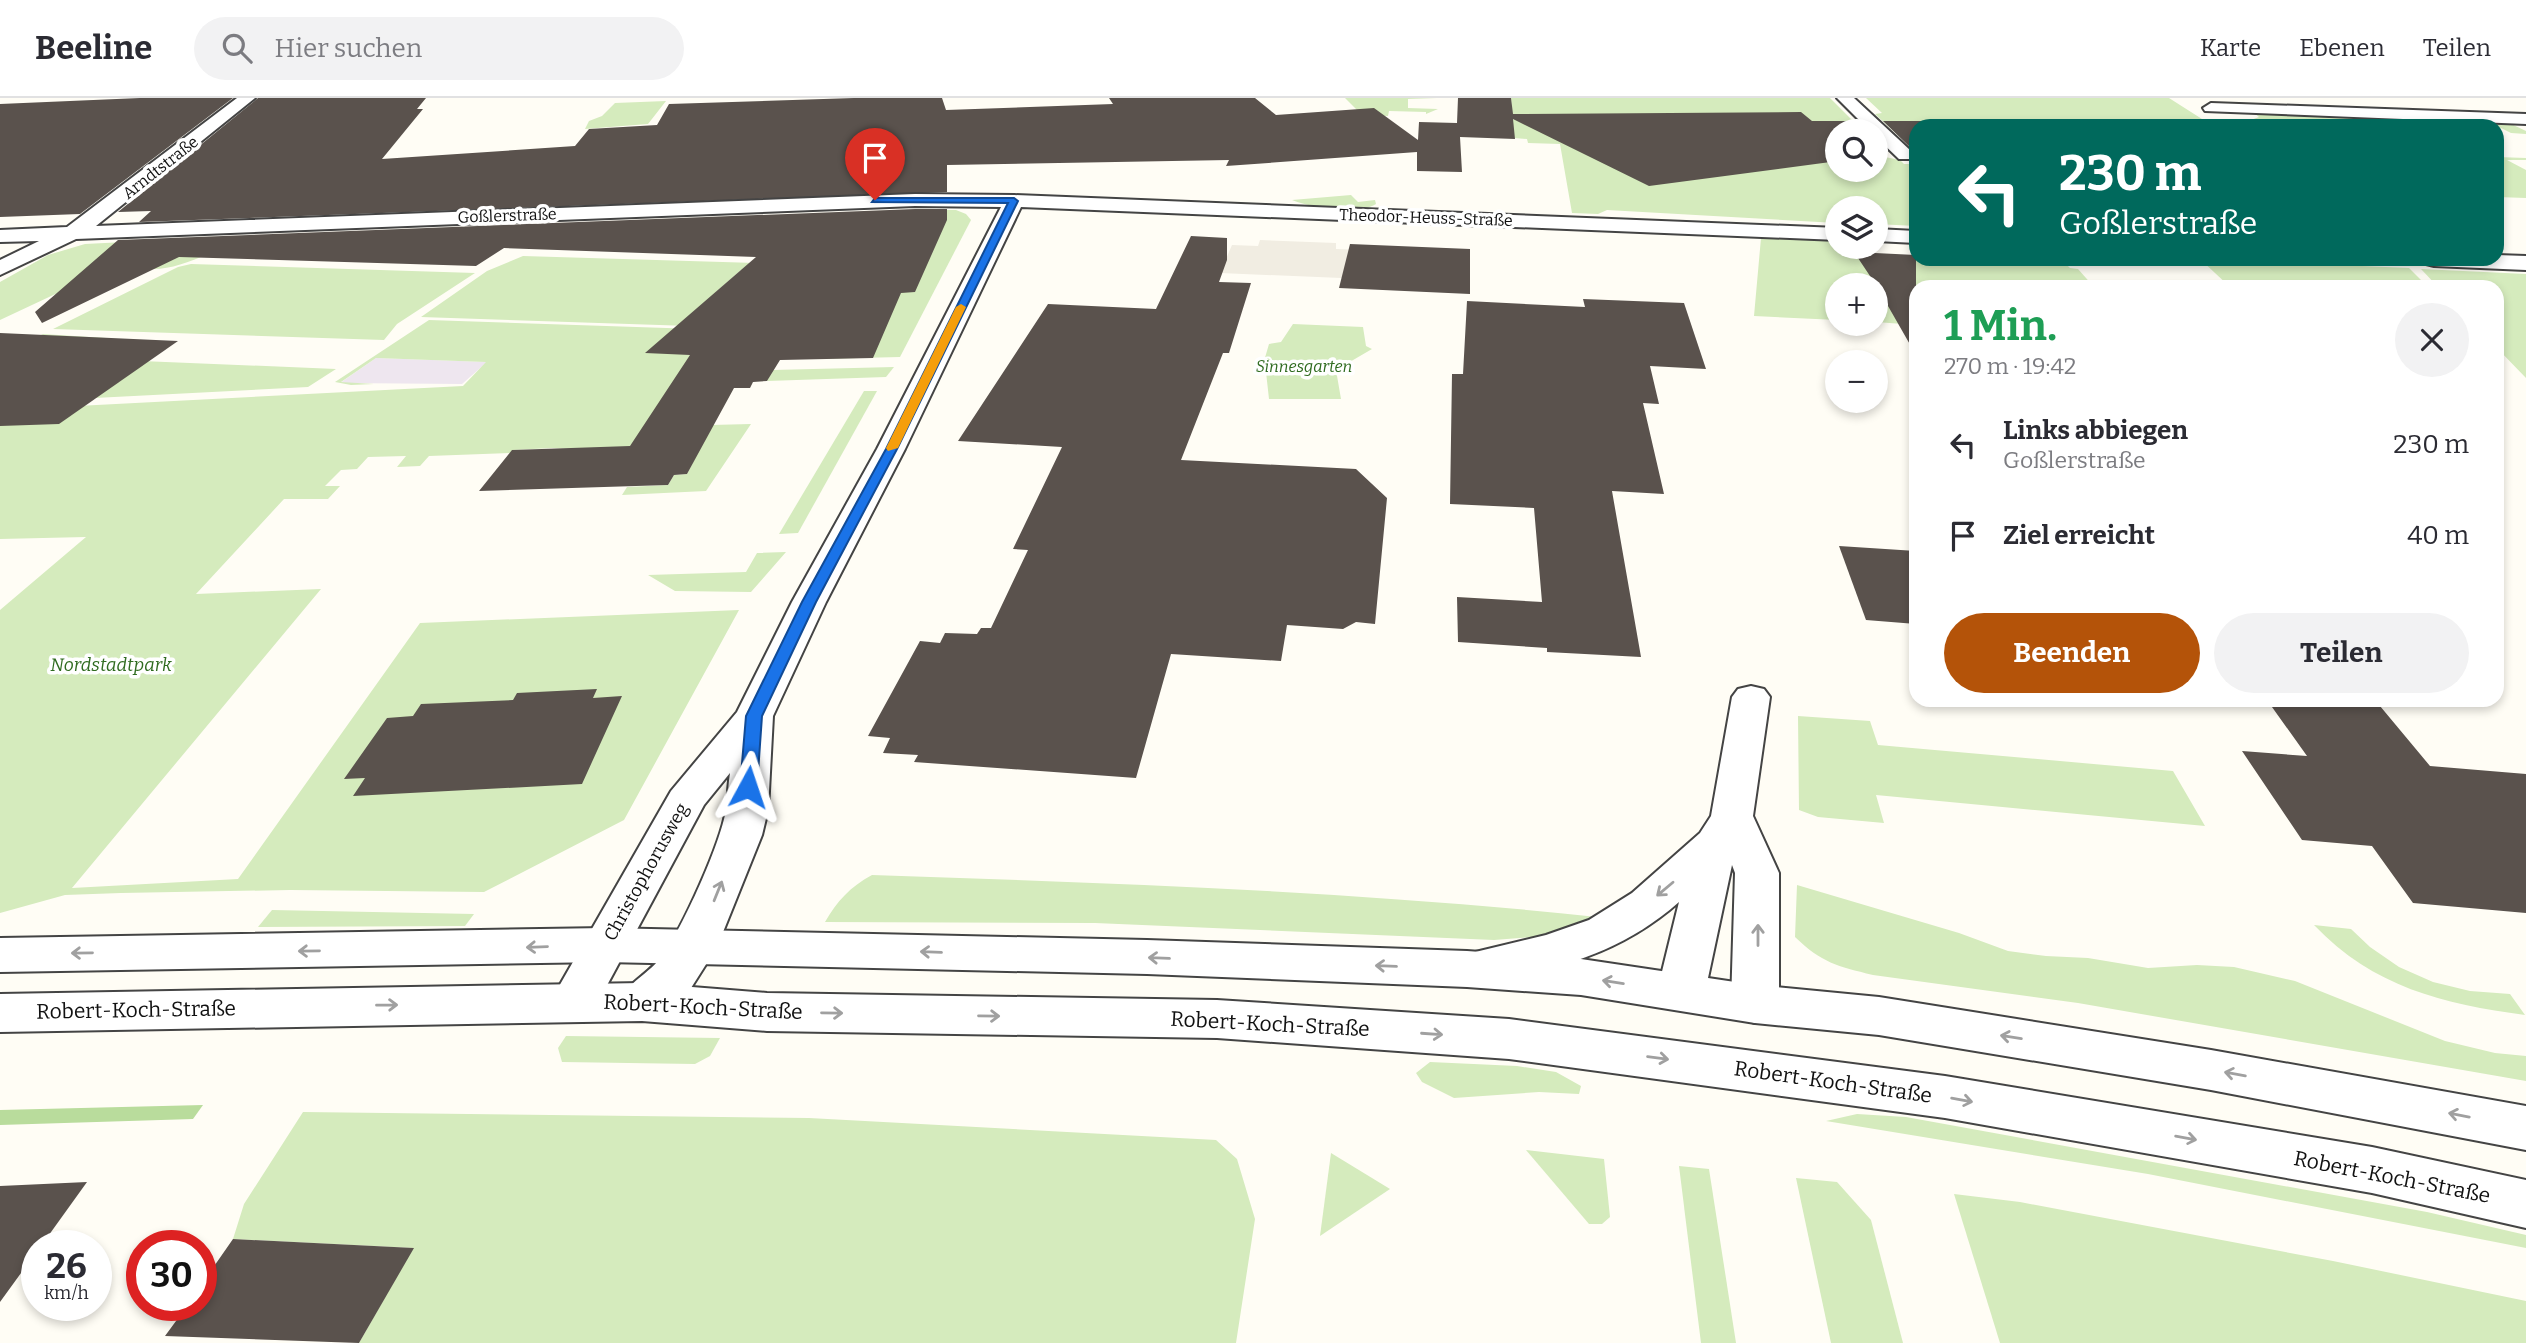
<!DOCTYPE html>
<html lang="de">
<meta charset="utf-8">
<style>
body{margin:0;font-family:Bitter,serif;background:#f2f2f3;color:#2b2b33;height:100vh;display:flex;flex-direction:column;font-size:26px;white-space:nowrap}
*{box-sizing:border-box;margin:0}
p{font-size:23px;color:#7c7c81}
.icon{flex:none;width:38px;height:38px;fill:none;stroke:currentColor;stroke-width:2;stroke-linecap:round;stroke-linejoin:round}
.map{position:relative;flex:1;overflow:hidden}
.side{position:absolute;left:1909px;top:182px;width:595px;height:427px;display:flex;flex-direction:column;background:#fff;border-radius:21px;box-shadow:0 4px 10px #0003}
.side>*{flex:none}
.hud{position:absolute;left:1909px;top:21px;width:595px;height:147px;border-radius:21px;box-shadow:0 4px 10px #0003;background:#00695c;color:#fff;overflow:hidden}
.tools{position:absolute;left:1825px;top:21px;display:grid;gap:14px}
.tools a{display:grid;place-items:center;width:63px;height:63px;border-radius:50%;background:#fff;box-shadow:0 4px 10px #0003;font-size:35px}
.speed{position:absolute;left:21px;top:1132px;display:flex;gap:14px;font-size:35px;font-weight:700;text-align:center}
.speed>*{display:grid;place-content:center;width:91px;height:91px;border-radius:50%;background:#fff;box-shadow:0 4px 10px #0003;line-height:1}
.speed small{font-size:18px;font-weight:400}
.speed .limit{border:10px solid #d22;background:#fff;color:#111}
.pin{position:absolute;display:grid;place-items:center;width:60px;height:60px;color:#fff;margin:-72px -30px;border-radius:50% 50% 50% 0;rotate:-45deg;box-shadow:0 0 7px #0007}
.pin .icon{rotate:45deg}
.me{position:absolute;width:77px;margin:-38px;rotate:5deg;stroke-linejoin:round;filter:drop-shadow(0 0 5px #0008)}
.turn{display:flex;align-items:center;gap:24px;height:147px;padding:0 35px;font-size:32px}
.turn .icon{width:91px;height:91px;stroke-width:2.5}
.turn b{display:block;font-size:49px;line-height:60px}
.round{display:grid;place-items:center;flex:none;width:74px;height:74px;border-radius:37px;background:#f2f2f3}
.headline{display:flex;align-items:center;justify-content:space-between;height:119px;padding:0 35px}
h1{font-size:42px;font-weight:700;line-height:52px;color:#1e9e55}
.action{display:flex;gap:14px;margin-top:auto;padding:14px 35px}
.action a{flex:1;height:80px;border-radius:42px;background:#b45309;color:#fff;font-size:28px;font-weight:700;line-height:80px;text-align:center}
.action a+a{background:#f2f2f3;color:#2b2b33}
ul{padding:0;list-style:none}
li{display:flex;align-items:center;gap:21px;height:91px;padding:0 35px}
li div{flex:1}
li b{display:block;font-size:26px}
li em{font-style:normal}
header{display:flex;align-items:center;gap:42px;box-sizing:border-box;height:98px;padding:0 35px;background:#fff;border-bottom:2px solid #e1e1e2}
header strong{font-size:33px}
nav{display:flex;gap:38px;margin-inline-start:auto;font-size:24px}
.search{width:490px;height:63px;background:#f2f2f3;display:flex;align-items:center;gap:18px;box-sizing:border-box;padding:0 24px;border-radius:38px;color:#7c7c81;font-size:26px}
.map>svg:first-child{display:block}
.industrial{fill:#eee6ef}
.green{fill:#d5ebbd}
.forest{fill:#b9dc9c}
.plaza{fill:#f1ede2}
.building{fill:#5a524d}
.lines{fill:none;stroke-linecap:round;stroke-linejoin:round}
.minor-casing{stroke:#444;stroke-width:4}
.tertiary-casing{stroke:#444;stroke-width:4}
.minor{fill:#fff;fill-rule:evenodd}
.tertiary{fill:#fff;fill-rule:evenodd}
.oneway{stroke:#a0a0a0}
.route{fill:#1a73e8;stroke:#114b97;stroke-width:2}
.slow{fill:#f59e0b}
.labels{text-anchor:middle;stroke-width:7;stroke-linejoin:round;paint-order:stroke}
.far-street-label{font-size:16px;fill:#111;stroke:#fff}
.far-park-label{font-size:16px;font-style:italic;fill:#2f6b1f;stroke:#fff}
.park-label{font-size:18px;font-style:italic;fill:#2f6b1f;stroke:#fff}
.street-label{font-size:18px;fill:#111;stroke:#fff}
.near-street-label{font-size:21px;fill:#111;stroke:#fff}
</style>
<header>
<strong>Beeline</strong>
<div class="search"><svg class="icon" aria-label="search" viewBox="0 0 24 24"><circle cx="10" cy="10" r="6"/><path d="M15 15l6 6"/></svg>Hier suchen</div>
<nav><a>Karte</a><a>Ebenen</a><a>Teilen</a></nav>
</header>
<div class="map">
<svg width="2526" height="1245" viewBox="0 0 2526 1245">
<rect width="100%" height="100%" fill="#fffdf5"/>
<!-- industrial -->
<path class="industrial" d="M376,260L487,264L462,286L340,285Z"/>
<!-- green -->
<g class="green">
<path d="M1345,0H1437L1408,1V10L1438,11L1426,16V14L1389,13L1388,18L1362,17Z"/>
<path d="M1511,0H1830L1863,33H1833L1837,38L1838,72H1876V45H1880L1888,54L1880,58L1900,62L1904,66H1916V128L1876,126V110H1838L1837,125L1607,112L1598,116L1572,115L1560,46L1528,45L1527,41L1514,40Z"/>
<path d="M1866,0H2169L2213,28H1916V44L1901,40L1875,16L1882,15Z"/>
<path d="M666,3L648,26L585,31L589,23L602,18L615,5Z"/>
<path d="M2254,15L2479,22L2509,25L2526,33V36L2511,35L2497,28H2260L2251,22L2259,19Z"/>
<path d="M2497,59L2526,60V62H2507L2526,72V100L2497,99Z"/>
<path d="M1351,97L1358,104L1375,102L1376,106C1357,118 1313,110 1292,102Z"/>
<path d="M891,112H956L966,116L971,122L900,259L818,261Z"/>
<path d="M245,138C220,150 181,172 152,171L145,154L0,222V184L48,157L85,146Z"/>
<path d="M1761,140L1837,143L1838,149H1851L1855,155L1916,158V161H2061L2070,170L2078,171L2094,189H1916V227L1876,224V187H1838L1837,222L1754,218Z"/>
<path d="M523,158L786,166L780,173L741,172L716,194L720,229L421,219L487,173Z"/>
<path d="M2200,161L2409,170L2428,189H2230Z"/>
<path d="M191,166L475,175L397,226L384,242L53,231L178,169Z"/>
<path d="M2421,171L2526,176V280L2497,250V189H2438Z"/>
<path d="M429,222L727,232L711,327L751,326L706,393L622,397L627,389L668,387L674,377L687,376L696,358L552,350L513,352L510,355L429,358L420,368L397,369L406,358L368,359L357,371L341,372L325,388H340L328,401H284L196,496L321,491L72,790L238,781L420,525L739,512L624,722L484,794L290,792L121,795L65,797L0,815V512L86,439L0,441V312L463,288L486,264L376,260L341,284L374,286L351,287L335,284Z"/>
<path d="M1293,226L1363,229L1366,248L1372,251L1336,272L1341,301H1269L1266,274L1262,270L1269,246L1281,244Z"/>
<path d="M43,236L106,240L69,260L336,271L308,289L75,301L0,257Z"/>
<path d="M894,269L886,279L767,283L773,272Z"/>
<path d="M864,293H877L798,435L779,436Z"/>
<path d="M786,454L751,494L675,493L648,477L746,474L757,455Z"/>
<path d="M1798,618L1870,623L1878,647L2173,673L2205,728L1876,697L1884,725L1818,719L1799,712Z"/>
<path d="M872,777C1114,785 1356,793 1597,819L1545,838L1494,842L1095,825L825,824C837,803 850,789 872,777Z"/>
<path d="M1797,787L1959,835L2008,853L2046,858L2088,860L2148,870L2197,867L2234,869L2295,883L2445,943L2495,955L2526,958V983L2078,905L1873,877C1837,868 1822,865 1795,839Z"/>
<path d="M272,812L474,816L465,828L258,829Z"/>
<path d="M2314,827L2351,831L2370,849L2399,869L2433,884L2470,893L2510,896L2525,917C2443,906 2373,889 2314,827Z"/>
<path d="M566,938L720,940L710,958L695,966L562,964L558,950Z"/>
<path d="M1430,964L1517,968L1556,974L1581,988L1579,996L1539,994L1454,1000L1422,984L1416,975Z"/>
<path d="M303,1014L809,1020L1216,1042L1237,1061L1255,1121L1236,1245H359L413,1150L233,1141L244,1106Z"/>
<path d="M1857,1016L1906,1019L2427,1114L2526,1137V1150L2148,1076L1826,1023Z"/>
<path d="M1526,1052L1604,1061L1610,1119L1602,1126H1589Z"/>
<path d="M1331,1055L1390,1091L1320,1138Z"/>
<path d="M1679,1068L1709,1071L1736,1245H1701Z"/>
<path d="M1796,1080L1837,1084L1871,1122L1903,1245H1831Z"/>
<path d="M1954,1096L2020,1104L2333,1163L2526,1203V1245H2000Z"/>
</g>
<!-- forest -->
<path class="forest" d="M203,1007L193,1021L0,1027V1012Z"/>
<!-- plaza -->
<path class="plaza" d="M1260,142L1336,145V151L1387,153L1365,181L1220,175L1232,147L1258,148Z"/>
<!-- building -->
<g class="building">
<path d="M140,0H233L80,116L0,119V6Z"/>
<path d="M258,0H426L417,11H423L382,61L575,48L589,31L657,27L669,6L854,0H942L946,12L1113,6L1109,0H1255L1276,17L1374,10L1418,42L1419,24L1457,25L1458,0H1511L1513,16L1801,14L1812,23H1856L1867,33H1838V63L1649,88L1513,21L1515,41L1460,39L1462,74L1417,73V54L1226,68L1229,62L947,67V94L139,124L151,113L118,114Z"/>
<path d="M1883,23H1945L1946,28H1916L1914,53Z"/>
<path d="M915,111H947V122L915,194L901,195L873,260L780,262L767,283L753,284L750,290H734L687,376L674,377L668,387L479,393L512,352L630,348L690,257L645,255L756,159L504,150L476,168L179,159L42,225L35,214L118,142Z"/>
<path d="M1191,138L1227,140V162L1219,184L1251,185L1229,255H1223L1181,362L1356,371L1387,400L1375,526L1356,524L1343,531L1287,527L1281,563L1171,556L1136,680L914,664L918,657L883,655L890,640L868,638L920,543L940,545L945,535L977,536L981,530H991L1028,452L1013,451L1062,349L958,343L1048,206L1156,211Z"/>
<path d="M1350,146L1470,151V196L1339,190Z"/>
<path d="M1854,154L1916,157V257L1876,187Z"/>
<path d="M1583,201L1684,205L1706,271L1650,268L1659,306L1643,305L1664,396L1612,393L1641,559L1547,554V550L1458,544L1457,499L1542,504L1534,410L1450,406L1452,276H1463L1467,203L1585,209Z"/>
<path d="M0,235L178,243L59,326L0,328Z"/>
<path d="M1839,448L1916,453V526L1866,522Z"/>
<path d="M597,591L593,600L622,598L582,686L353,698L365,680L344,681L387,620L413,618L421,606L513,602L517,595Z"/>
<path d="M2267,602H2375L2430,668L2526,676V815L2413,805L2372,748L2302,742L2242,653L2307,658Z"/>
<path d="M87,1084L41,1148H37V1153L0,1204V1088Z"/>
<path d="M233,1141L414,1150L359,1245L165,1238L187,1208H201V1187Z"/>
</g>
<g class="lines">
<defs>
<g id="minor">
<path d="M237,0H255L96,128L915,96L1014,97L1838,130V142L1021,109L905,351L826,504L773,618L768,712L762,737L717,849L691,890L659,917L642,923L625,917L618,904C628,884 649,876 662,858C683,829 720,747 726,712C728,700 728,687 730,675L704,707L591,917L574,923L557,917L550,904L671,693L737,614L792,504L877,351L1001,109L915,108L76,141L0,177V162L39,143L0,144V132L67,129Z"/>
<path d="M1837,0H1854L1911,53L1914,57L1911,61H1899L1876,39V33H1870Z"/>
<path d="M2211,5L2526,16V26L2205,13L2203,10Z"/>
<path d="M1876,131L1916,133V145L1876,143Z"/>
<path d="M2497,157L2526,158V172L2434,168L2426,166L2423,161H2497Z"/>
<path d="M1751,588L1764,591L1770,599L1753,718L1779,775V906L1772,919L1755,925L1738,919L1731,906L1735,775L1732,767L1705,894L1698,907L1681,912L1664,907L1657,894L1679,804C1620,856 1559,870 1484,886L1467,880L1460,868L1467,856L1546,837L1589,822L1632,795L1700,735L1711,718L1732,599L1738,591Z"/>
</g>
<g id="tertiary">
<path d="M605,830L1147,842L1467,853L1581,861L1755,887L1879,899L2211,952L2526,1008V1052L2211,992L1879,937L1755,925L1581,897L1467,889L1147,876L605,864L0,874V840Z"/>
<path d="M642,885L767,895L1217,902L1509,921L1945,978L2372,1049L2526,1082V1130L2372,1095L1945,1020L1509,961L1217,940L767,933L642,923L0,934V896Z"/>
</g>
</defs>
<!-- minor casing -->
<use href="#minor" class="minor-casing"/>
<!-- tertiary casing -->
<use href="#tertiary" class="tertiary-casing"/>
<!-- minor -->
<use href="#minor" class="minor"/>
<!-- tertiary -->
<use href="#tertiary" class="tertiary"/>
</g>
<!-- one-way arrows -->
<defs><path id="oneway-shaft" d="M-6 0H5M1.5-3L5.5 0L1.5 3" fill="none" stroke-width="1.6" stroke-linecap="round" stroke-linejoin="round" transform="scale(1.75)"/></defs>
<g class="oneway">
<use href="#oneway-shaft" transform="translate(1665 791) rotate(140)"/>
<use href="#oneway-shaft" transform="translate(718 793) rotate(-68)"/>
<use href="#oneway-shaft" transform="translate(1758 837) rotate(-90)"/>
<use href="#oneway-shaft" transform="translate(537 849) rotate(178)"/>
<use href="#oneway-shaft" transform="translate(309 853) rotate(179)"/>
<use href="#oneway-shaft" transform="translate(931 854) rotate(-178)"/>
<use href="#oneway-shaft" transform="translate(82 855) rotate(179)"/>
<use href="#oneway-shaft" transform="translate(1159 860) rotate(-178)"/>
<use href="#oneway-shaft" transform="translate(1386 868) rotate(-178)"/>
<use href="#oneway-shaft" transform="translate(1613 884) rotate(-171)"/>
<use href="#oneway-shaft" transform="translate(387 907) rotate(-1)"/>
<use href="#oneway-shaft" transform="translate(832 915) rotate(1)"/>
<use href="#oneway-shaft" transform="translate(989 918) rotate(1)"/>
<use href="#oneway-shaft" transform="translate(1432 936) rotate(4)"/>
<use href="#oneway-shaft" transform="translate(2011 939) rotate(-171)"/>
<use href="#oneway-shaft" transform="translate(1658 960) rotate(7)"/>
<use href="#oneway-shaft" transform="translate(2235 976) rotate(-170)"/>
<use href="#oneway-shaft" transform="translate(1962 1002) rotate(10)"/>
<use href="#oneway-shaft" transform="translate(2459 1017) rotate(-169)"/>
<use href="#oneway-shaft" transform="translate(2186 1040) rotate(10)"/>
</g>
<!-- route -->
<path class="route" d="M875,100H1014L1018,103L897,351L816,504L762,618L757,689L748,694L740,689L746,618L802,504L886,351L1008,105L872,104Z"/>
<!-- slow -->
<path class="slow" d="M961,206L966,209L898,350L888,353L886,350L956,209Z"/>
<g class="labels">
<!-- far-street labels -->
<g class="far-street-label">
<text transform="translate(160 69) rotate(-38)" y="6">Arndtstraße</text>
<text transform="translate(507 117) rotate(-2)" y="6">Goßlerstraße</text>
<text transform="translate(1426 119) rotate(2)" y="6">Theodor-Heuss-Straße</text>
</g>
<!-- far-park labels -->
<g class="far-park-label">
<text x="1304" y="274">Sinnesgarten</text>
</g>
<!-- park labels -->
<g class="park-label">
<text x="111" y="573">Nordstadtpark</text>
</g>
<!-- street labels -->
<g class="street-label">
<text transform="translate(646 774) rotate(-61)" y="6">Christophorusweg</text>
</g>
<!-- near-street labels -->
<g class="near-street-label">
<text transform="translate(703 909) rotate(3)" y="7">Robert-Koch-Straße</text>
<text transform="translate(136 912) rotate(-1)" y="7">Robert-Koch-Straße</text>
<text transform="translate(1270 926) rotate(3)" y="7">Robert-Koch-Straße</text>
<text transform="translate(1833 984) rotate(8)" y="7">Robert-Koch-Straße</text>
<text transform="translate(2392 1079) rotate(11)" y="7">Robert-Koch-Straße</text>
</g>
</g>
</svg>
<div class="tools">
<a><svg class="icon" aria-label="search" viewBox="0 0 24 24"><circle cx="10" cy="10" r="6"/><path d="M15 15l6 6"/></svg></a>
<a><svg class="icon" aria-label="layers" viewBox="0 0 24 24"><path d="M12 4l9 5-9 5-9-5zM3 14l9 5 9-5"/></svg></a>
<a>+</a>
<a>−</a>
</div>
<div class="speed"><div>26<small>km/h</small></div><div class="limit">30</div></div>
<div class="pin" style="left:875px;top:102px;background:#d93025"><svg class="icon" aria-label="arrive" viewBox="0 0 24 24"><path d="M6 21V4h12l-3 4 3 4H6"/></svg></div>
<svg class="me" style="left:748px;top:689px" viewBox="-20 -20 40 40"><path d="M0-17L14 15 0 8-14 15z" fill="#1a73e8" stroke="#fff" stroke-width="4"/></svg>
<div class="hud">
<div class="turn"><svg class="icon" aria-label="left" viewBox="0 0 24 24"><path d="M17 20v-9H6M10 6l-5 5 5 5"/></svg><div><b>230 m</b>Goßlerstraße</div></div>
</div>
<section class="side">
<div class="headline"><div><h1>1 Min.</h1><p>270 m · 19:42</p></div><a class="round"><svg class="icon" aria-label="close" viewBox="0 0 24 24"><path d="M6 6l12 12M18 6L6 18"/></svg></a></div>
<ul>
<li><svg class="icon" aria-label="left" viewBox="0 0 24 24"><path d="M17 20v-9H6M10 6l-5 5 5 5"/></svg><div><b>Links abbiegen</b><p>Goßlerstraße</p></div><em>230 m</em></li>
<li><svg class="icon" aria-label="arrive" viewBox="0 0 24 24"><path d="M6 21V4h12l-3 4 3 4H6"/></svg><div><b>Ziel erreicht</b></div><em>40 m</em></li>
</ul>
<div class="action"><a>Beenden</a><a>Teilen</a></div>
</section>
</div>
